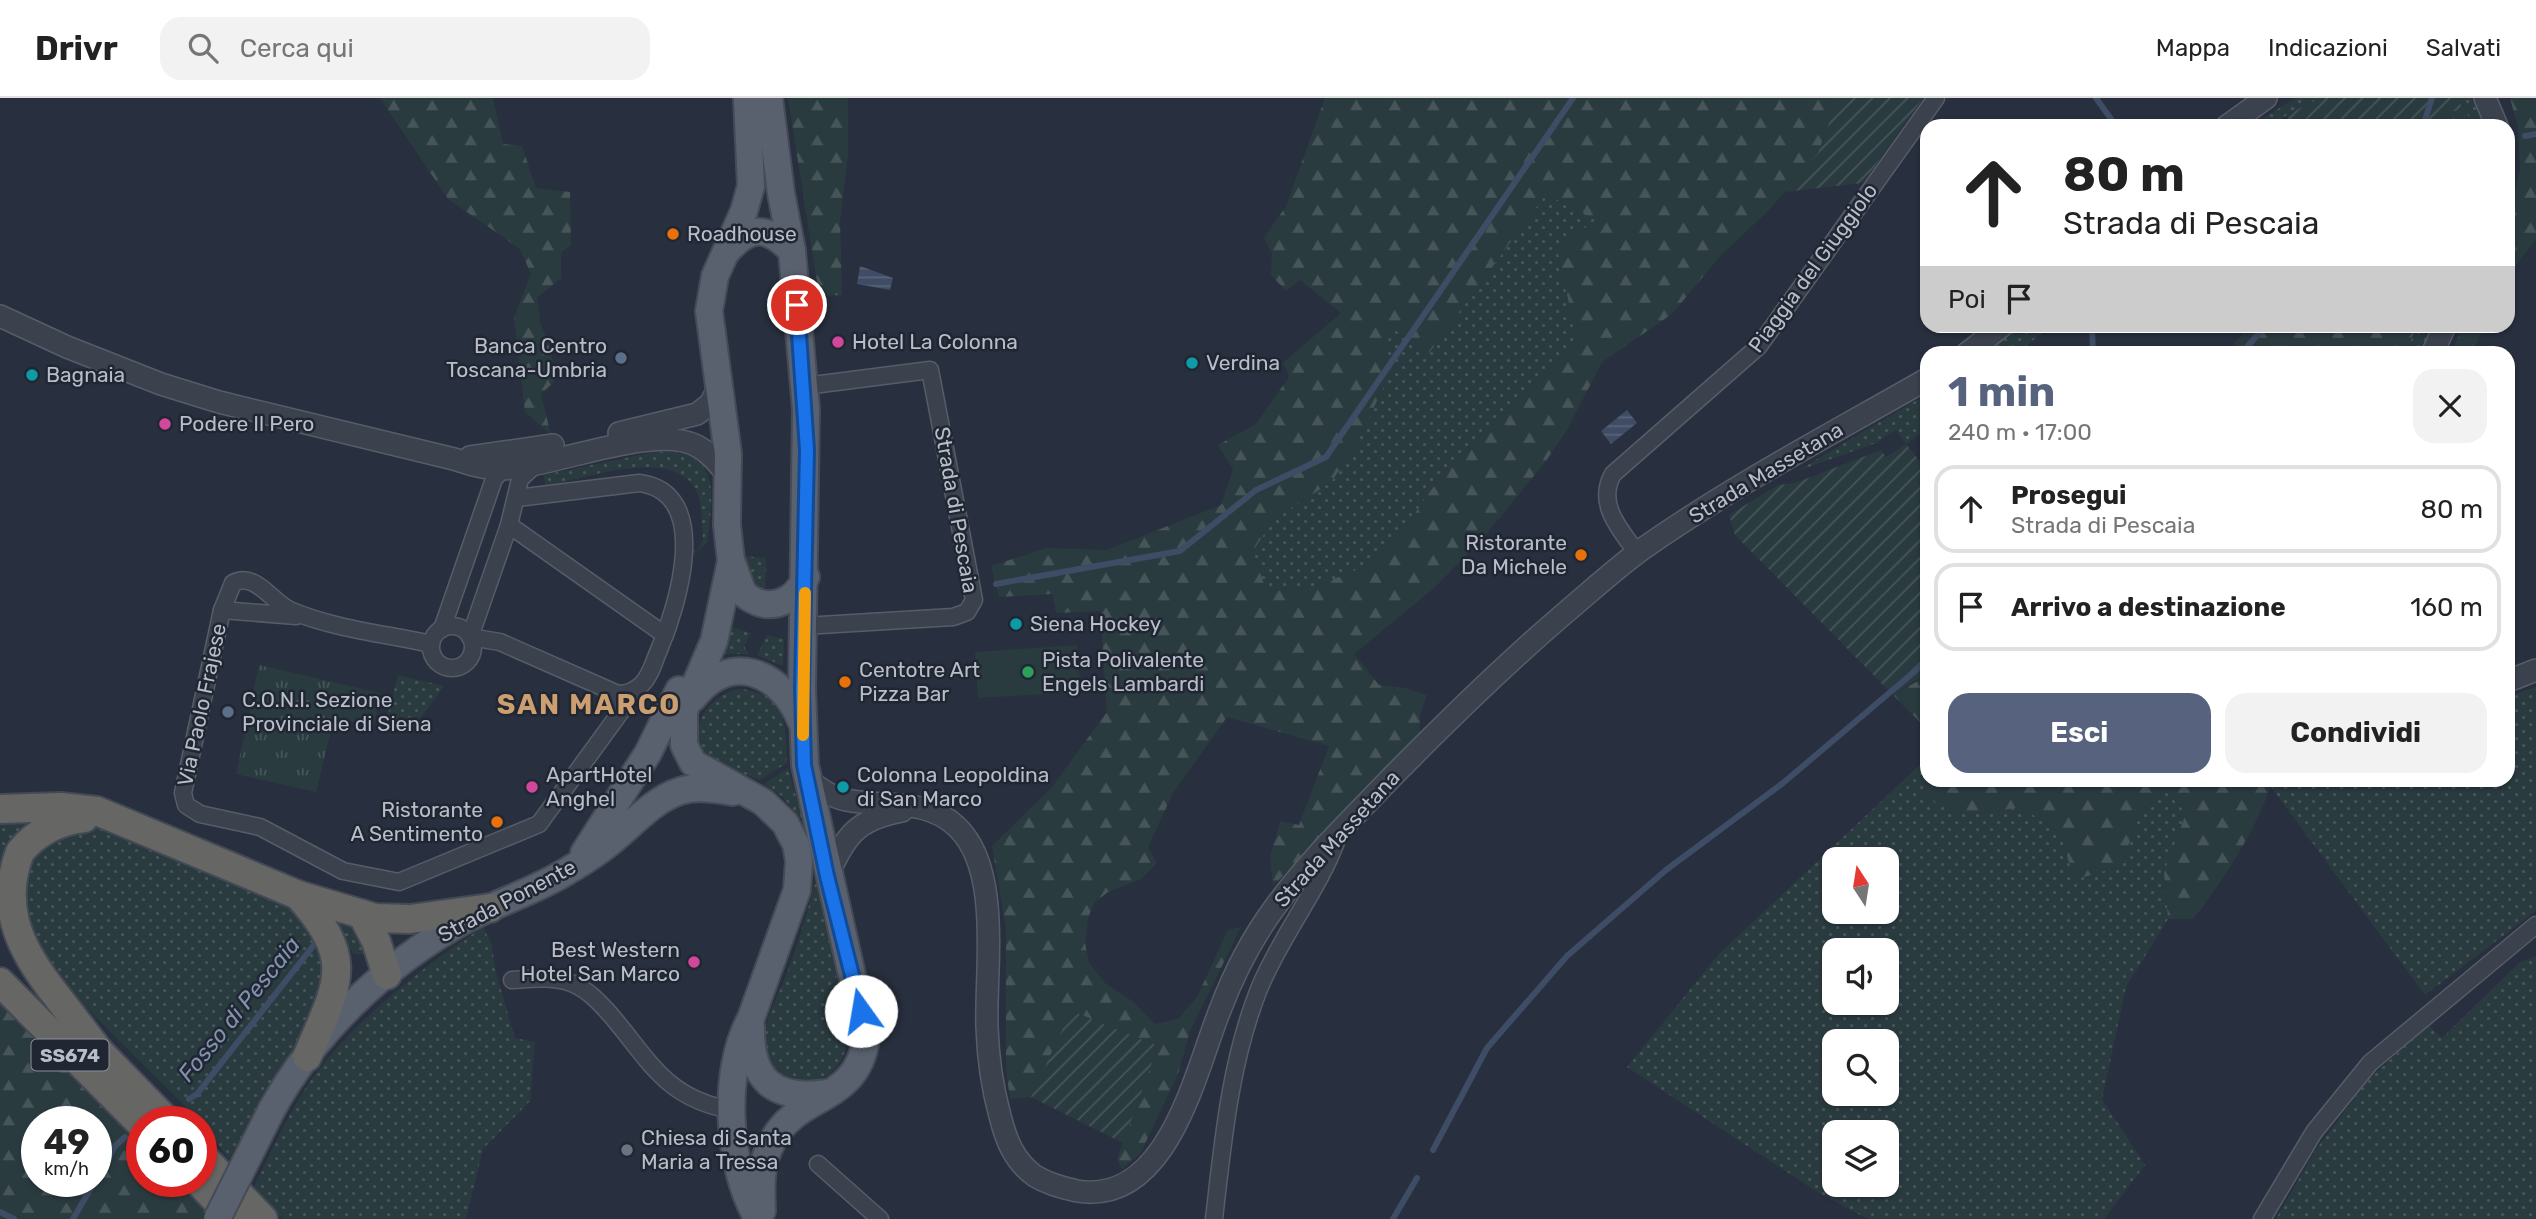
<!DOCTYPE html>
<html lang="it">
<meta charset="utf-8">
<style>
body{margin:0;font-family:Rubik,sans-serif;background:#f2f2f2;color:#222;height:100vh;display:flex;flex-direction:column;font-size:26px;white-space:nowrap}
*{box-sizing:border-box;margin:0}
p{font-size:23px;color:#767676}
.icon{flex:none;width:38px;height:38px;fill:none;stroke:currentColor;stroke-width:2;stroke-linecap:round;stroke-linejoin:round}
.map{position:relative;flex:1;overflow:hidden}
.details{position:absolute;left:1920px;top:248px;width:595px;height:441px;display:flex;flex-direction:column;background:#fff;border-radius:21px;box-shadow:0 2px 5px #0004}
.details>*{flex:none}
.guide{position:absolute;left:1920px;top:21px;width:595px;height:214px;border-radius:21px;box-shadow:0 2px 5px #0004;background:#fff;color:#222;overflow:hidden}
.needle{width:46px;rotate:348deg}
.fabs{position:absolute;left:1822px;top:749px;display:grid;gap:14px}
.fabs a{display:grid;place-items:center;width:77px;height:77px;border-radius:14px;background:#fff;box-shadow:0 2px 5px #0004;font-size:35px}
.speed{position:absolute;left:21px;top:1008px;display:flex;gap:14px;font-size:35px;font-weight:700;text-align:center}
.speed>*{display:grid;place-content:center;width:91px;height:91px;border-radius:50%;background:#fff;box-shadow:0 2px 5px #0004;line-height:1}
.speed small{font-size:18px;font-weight:400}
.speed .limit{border:10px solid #d22;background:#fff;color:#111}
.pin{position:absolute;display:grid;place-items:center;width:60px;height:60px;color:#fff;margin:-30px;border:4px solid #fff;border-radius:50%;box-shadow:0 2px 7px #0007}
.me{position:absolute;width:77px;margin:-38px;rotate:347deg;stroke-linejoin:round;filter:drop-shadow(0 0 5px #0008)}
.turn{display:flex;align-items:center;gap:24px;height:147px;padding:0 28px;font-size:32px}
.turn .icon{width:91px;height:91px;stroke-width:2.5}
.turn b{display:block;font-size:49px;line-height:60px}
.then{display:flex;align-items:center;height:66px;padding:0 28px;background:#0003;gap:14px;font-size:26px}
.round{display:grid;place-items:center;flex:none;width:74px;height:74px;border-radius:21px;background:#f2f2f2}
.overview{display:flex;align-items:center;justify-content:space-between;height:119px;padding:0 28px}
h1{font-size:42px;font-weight:700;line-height:52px;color:#57637e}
.button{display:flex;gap:14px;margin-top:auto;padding:14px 28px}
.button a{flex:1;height:80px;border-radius:21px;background:#57637e;color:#fff;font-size:28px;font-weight:700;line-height:80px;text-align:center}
.button a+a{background:#f2f2f2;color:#222}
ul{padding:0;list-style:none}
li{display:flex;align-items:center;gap:21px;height:88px;margin:0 14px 10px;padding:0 14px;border:4px solid #e0e0e0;border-radius:21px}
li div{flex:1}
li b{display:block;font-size:26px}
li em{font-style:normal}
header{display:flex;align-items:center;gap:42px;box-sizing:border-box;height:98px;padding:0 35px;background:#fff;border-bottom:2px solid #e0e0e0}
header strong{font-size:33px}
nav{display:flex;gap:38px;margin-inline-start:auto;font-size:24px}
.search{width:490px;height:63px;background:#f2f2f2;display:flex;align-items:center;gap:18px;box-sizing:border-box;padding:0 24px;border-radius:21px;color:#767676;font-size:26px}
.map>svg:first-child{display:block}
.grass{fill:url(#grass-dots);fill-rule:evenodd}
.forest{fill:url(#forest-firs);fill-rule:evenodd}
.park{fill:url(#park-tufts)}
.garden{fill:url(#garden-furrows)}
.pitch{fill:#2a3b3f}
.water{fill:url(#water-rules)}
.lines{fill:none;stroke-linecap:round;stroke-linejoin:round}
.stream{stroke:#3f4c65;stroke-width:6}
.minor-casing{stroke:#565d69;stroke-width:19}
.tertiary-casing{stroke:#565d69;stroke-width:24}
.primary-casing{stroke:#454b57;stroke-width:30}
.trunk-casing{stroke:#434a56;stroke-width:32}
.minor{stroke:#3b424e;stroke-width:16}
.tertiary{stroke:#3b424e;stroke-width:21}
.primary{stroke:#5a616e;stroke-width:26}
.trunk{stroke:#666664;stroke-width:28}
.primary-bridge-casing{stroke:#454b57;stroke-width:30;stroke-linecap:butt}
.primary-bridge{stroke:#5a616e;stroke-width:26}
.route-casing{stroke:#114b97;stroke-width:18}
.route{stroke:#1a73e8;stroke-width:12}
.slow{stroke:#f59e0b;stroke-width:12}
.food-dot{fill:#e8710a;stroke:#202733;stroke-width:2.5}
.hotel-dot{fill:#d1479c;stroke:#202733;stroke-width:2.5}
.service-dot{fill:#5c6f8a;stroke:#202733;stroke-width:2.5}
.culture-dot{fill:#0f9aa8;stroke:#202733;stroke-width:2.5}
.leisure-dot{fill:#2e9e5b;stroke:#202733;stroke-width:2.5}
.worship-dot{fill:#6b7280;stroke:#202733;stroke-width:2.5}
.labels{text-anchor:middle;stroke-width:5;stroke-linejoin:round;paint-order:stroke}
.shield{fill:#202733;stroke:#8a909c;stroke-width:2}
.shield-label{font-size:19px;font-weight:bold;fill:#b8bdc9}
.poi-label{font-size:21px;fill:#b8bdc9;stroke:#202733;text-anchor:start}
.street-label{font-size:21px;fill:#b8bdc9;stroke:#202733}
.water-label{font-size:23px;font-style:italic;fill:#8291ad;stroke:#202733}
.district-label{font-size:28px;font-weight:bold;letter-spacing:2px;fill:#cc9f70;stroke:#202733}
</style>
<header>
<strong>Drivr</strong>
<div class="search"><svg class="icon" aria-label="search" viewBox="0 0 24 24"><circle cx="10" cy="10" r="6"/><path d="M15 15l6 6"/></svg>Cerca qui</div>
<nav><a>Mappa</a><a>Indicazioni</a><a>Salvati</a></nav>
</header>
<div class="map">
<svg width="2536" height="1121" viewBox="0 0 2536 1121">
<defs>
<pattern id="grass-dots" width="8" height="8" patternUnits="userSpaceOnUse" patternTransform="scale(1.75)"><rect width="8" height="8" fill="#2a3b3f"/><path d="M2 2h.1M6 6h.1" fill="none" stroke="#475559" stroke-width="1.8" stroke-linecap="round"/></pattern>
<pattern id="forest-firs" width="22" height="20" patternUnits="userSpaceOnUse" patternTransform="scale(1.75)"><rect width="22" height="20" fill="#2a3b3f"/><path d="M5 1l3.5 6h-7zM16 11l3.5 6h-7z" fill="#475559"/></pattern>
<pattern id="park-tufts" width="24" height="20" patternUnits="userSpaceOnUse" patternTransform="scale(1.75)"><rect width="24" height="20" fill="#2a3b3f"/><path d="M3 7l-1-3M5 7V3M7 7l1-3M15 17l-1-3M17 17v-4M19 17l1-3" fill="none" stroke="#475559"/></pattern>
<pattern id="garden-furrows" width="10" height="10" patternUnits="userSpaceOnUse" patternTransform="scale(1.75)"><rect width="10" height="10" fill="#2a3b3f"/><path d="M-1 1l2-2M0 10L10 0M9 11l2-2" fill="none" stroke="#475559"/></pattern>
<pattern id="water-rules" width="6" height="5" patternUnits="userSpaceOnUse" patternTransform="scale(1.75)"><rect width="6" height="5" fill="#3f4c65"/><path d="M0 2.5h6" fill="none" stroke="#59647a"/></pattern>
</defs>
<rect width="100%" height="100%" fill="#282f3e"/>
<!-- grass -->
<g class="grass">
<path d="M2296,0H2320L2287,17L2273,28H2250Z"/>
<path d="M2455,0H2471L2487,28H2473Z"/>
<path d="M1546,96L1597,122L1557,149L1577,244L1451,364L1397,441L1359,471L1316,488L1283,494L1264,486L1253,453L1273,422L1330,385L1352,355L1388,280L1383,251L1394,231L1429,254Z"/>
<path d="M2017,228H2050L2018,255L1985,256Z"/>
<path d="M2417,228H2434L2421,255L2405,256Z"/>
<path d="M1927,296V331L1906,346L1896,332L1876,345L1797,373Z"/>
<path d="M654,354C723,350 713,394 707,445L692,457L691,452H697L703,443C702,430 702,413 699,400C685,349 600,376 566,383L565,388L545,390L544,377Z"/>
<path d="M743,458L766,460L765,499L756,495Z"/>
<path d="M732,529L751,535L744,548L749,556H724Z"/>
<path d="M767,537L784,541L783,568L757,557Z"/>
<path d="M398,577L444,588L414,629L386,624Z"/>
<path d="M2536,589V813L2425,897L2271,689L2273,682H2508V598Z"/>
<path d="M741,591C789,597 785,626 787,665L760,682C744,675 724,672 711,661C680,636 710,594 741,591Z"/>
<path d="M1927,660L1925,700L1967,717L2022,709L2061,736L2121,768L2141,713L2166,693L2186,715L2164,775L2168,821L2126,889L2102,1001L2145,1067L2104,1121H1868L1819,1095L1627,969L1719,856ZM1834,761H1886V814H1834ZM1834,852H1886V905H1834ZM1834,943H1886V996H1834ZM1834,1034H1886V1087H1834Z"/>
<path d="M788,670L802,720L800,721L783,699L764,686Z"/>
<path d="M0,719L37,724L0,777Z"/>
<path d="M91,727L285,805L307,818L327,847L324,902L229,1061L201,1024L33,857L15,777L30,750Z"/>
<path d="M816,782L848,934C847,1003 758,997 765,936C767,915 780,895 787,875C799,845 807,814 816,782Z"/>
<path d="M331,814L348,820L370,857L354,856L334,831Z"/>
<path d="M483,829L492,847L495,871L515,940L535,944L530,1003L483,1051L466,1121H283L253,1091C267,1062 281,1032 297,1004C335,937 419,871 483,829Z"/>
<path d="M2536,858V1121H2276L2315,1053L2368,982L2428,927L2442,940L2520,864Z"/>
</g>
<!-- forest -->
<g class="forest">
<path d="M380,0H493L503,46L522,48L536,90L570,94L571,147L561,155V180L537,200L540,224L551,252L554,284L541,296L551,337L525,314L514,219L531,176L520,151L448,101Z"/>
<path d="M788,0H848V57L840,122L842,197L821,198L817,184Z"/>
<path d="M1325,0H1838L1818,55L1768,113L1721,157L1672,216L1602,264L1567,332L1546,363L1483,440L1434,490L1354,556L1379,587L1405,590L1427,597L1420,617V634L1273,788L1270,759L1280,723L1299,727L1329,648L1227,619L1173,695L1148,749L1157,765L1141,781L1108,794L1094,805L1088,820L1085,845L1089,865L1106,886L1132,903L1155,926L1178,921L1197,899L1228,832L1241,829L1190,933L1178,976L1140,1056L1122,1071L1117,1061L1158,948L1072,913L1031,999L1010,1001L1006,971V831L992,748L1052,689L1107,614L1100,513L1056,515L1053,496L999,499L991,468L1047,450L1107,452L1221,407L1233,371L1218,347L1256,326L1289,279L1283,265L1341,215L1300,182L1286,193L1271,177L1272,155L1264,140L1286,108ZM1546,96L1596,122L1557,149L1577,244L1451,364L1397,441L1359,471L1316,488L1283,494L1264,486L1253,453L1273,422L1330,385L1352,355L1388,280L1383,251L1394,231L1429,255Z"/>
<path d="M2510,0H2536V141L2508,178V121L2520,71L2518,29Z"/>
<path d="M2453,13H2466L2473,28H2440L2442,19Z"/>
<path d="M2250,228H2417L2405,255H2226Z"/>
<path d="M2463,228H2485L2472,255H2451Z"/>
<path d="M1925,579L1927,582V631L1893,597Z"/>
<path d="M1927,660V682L2273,683C2254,735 2227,777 2193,821H2168L2164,775L2186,715L2166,693L2141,713L2121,768L2074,782L2061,736L2023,709L1967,717L1925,700Z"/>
<path d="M0,900L142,1048V1083H176L206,1115L204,1121H0ZM37,1024H96V1083H37Z"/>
</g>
<!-- park -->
<path class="park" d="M259,567L380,595L374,628L334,620L316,694L236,676Z"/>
<!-- garden -->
<g class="garden">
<path d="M1838,0H1923L1863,85L1784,94L1818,55Z"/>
<path d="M2320,0H2455L2466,13H2453L2442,19L2440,28H2289L2287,17Z"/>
<path d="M1906,346L1927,372V575L1893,597L1735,437L1729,417L1778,387L1795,385L1881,352L1886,359Z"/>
<path d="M1071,913L1158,948L1123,1045L1031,999Z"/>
</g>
<!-- pitch -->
<path class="pitch" d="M1077,547L1081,594L978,600L975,554Z"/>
<!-- water -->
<g class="water">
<path d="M860,168L893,180L890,192L857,186Z"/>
<path d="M1627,312L1637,325L1611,346L1601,333Z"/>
</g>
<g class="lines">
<!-- stream -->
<g class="stream">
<path d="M2096,0L2116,28"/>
<path d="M2423,28L2432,0"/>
<path d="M2525,38L2536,36"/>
<path d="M2092,228L2093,256"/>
<path d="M2241,256L2265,228"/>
<path d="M996,486L1180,453L1256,392L1326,359L1573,0"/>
<path d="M189,1001L197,996L317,843"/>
<path d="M1433,1052L1487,950L1567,858L1666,772L1783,685L1927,563"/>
<path d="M96,1081L115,1048L125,1039"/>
<path d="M0,1114L14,1121"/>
<path d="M73,1121L95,1083"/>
<path d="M1393,1121L1417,1080"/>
</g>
<defs>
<g id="minor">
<path d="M517,400L639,385C714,394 677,509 659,552C654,563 651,577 642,586C636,592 627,596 618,596L500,544L470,539L509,427L520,381L535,367"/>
<path d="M509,427L665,537"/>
<path d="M1637,455C1620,431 1596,406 1613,376L1759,248L1936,0"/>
<path d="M222,512L296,518"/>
<path d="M804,528L953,519L967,514L974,502L930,272L805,288"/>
<circle cx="452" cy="549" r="21"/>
<path d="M442,531L494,381L507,366"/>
<path d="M431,546C386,536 335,531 292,513C272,505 256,473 233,485L222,512L183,695L186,707L200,716L260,729L343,773L399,784L539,726L622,612L618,596"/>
<path d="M512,882C531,881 553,878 571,885C587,891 598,903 609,915C649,961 664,1000 731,1012"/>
<path d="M818,1066L880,1121"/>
<path d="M1214,1121C1223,1043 1230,964 1259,891C1281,837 1319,792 1338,739"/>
<path d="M2262,1121L2314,1034L2370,965L2536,827"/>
</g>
<g id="tertiary">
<path d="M2485,0L2497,28"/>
<path d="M2227,28L2266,0"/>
<path d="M0,218L67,249L161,286L219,304L454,361C469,366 484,371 501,371C551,370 651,326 695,347C710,354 720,368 730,380"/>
<path d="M1966,256L2002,228"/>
<path d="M2432,256L2445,228"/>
<path d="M619,335L697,316L710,306L719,289"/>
<path d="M470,359L553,347"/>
<path d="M2508,583L2536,572"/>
<path d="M807,681C819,690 831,699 846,702C884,710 926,699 957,729C1002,772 985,872 987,929C988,958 992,989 1000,1018C1006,1042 1014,1063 1035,1078C1048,1086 1063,1090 1077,1093C1168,1108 1195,974 1220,912C1234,875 1252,840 1275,809C1308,763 1350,723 1389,682C1446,624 1503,568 1565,515C1590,494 1615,471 1641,452C1732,388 1831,336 1927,281"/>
<path d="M827,778C847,737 855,722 902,713"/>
</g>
<g id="primary">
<path d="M747,0L751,88L744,113L715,178L709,213L728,356L727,427L731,463L714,543L684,613V647L693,665L763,704L785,725L796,746L799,763L797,792L751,920C721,974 727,1069 758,1121"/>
<path d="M727,153C752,126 768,129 792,153"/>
<path d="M732,465L743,495C766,516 794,506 806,479"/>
<path d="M693,600C730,553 781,573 801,623"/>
<path d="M584,755L648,655L679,592"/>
<path d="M751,929C750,982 774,1003 826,995"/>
<path d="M272,1011C315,933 385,867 463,823C496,805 532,794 564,775C577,767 592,759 604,749C629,731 650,703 680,693C697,688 716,691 733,694"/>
<path d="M762,1113C761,1088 760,1066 772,1044C797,994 858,1006 866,940L805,667L802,591L806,311L792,153L781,95L769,0"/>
</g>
<g id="trunk">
<path d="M0,711L60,709L97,713L298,797L375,820L410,821L490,810"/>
<path d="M84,720C58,723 37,733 20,754C0,806 18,847 49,888C66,910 82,931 99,953"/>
<path d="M298,797C357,863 338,885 307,959"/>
<path d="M362,816L376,843L387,877"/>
<path d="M0,884L142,1027"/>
<path d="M87,941L168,1024"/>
<path d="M201,1057L263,1121"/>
<path d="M198,1083L234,1121"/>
</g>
</defs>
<!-- minor casing -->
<use href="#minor" class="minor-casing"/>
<!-- tertiary casing -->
<use href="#tertiary" class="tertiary-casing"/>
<!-- primary casing -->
<use href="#primary" class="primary-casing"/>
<!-- trunk casing -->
<use href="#trunk" class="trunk-casing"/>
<!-- minor -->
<use href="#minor" class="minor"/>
<!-- tertiary -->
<use href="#tertiary" class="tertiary"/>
<!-- primary -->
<use href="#primary" class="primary"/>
<!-- trunk -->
<use href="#trunk" class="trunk"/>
<defs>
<path id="primary-bridge" d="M217,1121L272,1011"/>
</defs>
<!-- primary-bridge casing -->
<use href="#primary-bridge" class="primary-bridge-casing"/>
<!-- primary-bridge -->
<use href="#primary-bridge" class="primary-bridge"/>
</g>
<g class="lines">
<defs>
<path id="route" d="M797,207L807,352L802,591L804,667L827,778L861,913"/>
</defs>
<!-- route casing -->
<use href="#route" class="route-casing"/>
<!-- route -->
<use href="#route" class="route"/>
<!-- slow -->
<path class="slow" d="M803,637L805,495"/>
</g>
<!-- markers -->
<g class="food-dot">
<circle cx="673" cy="136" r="7"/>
<circle cx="1581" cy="457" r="7"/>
<circle cx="845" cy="584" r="7"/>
<circle cx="497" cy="724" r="7"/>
</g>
<g class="hotel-dot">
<circle cx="838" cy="244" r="7"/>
<circle cx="165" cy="326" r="7"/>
<circle cx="532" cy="689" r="7"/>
<circle cx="694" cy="864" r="7"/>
</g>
<g class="service-dot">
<circle cx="621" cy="260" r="7"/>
<circle cx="228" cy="614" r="7"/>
</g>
<g class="culture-dot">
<circle cx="1192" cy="265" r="7"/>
<circle cx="32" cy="277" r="7"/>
<circle cx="1016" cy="526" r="7"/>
<circle cx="843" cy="689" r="7"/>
</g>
<circle class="leisure-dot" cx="1028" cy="574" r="7"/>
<circle class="worship-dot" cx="627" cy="1052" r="7"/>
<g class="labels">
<!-- shield labels -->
<rect class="shield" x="31.5" y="941.5" width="77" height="31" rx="5"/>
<g class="shield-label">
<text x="70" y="964">SS674</text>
</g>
<!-- poi labels -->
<g class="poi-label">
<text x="687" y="143">Roadhouse</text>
<text x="852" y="251">Hotel La Colonna</text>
<text x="607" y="255" text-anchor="end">Banca Centro<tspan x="607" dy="24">Toscana-Umbria</tspan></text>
<text x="1206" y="272">Verdina</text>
<text x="46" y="284">Bagnaia</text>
<text x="179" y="333">Podere Il Pero</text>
<text x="1567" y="452" text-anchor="end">Ristorante<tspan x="1567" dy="24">Da Michele</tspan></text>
<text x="1030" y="533">Siena Hockey</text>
<text x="1042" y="569">Pista Polivalente<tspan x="1042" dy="24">Engels Lambardi</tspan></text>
<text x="859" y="579">Centotre Art<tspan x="859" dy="24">Pizza Bar</tspan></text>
<text x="242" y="609">C.O.N.I. Sezione<tspan x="242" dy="24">Provinciale di Siena</tspan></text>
<text x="546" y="684">ApartHotel<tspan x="546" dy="24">Anghel</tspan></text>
<text x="857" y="684">Colonna Leopoldina<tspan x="857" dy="24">di San Marco</tspan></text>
<text x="483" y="719" text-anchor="end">Ristorante<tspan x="483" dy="24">A Sentimento</tspan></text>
<text x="680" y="859" text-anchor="end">Best Western<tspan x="680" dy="24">Hotel San Marco</tspan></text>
<text x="641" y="1047">Chiesa di Santa<tspan x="641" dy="24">Maria a Tressa</tspan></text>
</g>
<!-- street labels -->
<g class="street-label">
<text transform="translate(1813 170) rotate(-54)" y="7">Piaggia del Giuggiolo</text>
<text transform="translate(1766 375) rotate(-31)" y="7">Strada Massetana</text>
<text transform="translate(956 412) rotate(80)" y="7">Strada di Pescaia</text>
<text transform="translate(202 607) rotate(-78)" y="7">Via Paolo Frajese</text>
<text transform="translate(1337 741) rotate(-48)" y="7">Strada Massetana</text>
<text transform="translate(507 803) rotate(-28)" y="7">Strada Ponente</text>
</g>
<!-- water labels -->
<g class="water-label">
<text transform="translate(239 911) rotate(-51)" y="8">Fosso di Pescaia</text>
</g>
<!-- district labels -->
<g class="district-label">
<text x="589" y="616">SAN MARCO</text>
</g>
</g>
</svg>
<div class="fabs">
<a><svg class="needle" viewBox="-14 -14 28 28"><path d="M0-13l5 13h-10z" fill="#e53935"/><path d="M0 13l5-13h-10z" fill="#767676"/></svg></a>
<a><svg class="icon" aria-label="sound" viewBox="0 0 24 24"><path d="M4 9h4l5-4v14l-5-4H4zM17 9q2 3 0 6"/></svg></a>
<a><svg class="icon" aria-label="search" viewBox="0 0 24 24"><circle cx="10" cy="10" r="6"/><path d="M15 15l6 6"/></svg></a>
<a><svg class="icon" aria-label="layers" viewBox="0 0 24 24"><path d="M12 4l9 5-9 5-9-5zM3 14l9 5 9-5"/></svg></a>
</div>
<div class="speed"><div>49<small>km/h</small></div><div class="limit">60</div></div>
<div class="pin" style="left:797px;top:207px;background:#d93025"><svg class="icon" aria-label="arrive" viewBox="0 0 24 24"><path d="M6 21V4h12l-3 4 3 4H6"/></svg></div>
<svg class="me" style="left:861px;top:913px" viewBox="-20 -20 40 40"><circle r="19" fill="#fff"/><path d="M0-13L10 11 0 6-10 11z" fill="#1a73e8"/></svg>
<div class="guide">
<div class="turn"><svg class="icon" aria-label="ahead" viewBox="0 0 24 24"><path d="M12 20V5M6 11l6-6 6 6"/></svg><div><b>80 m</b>Strada di Pescaia</div></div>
<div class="then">Poi<svg class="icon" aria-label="arrive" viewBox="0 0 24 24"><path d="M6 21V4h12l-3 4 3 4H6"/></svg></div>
</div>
<section class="details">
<div class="overview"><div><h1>1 min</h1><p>240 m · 17:00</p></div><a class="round"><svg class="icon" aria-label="close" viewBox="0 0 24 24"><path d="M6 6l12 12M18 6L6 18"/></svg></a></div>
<ul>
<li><svg class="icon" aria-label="ahead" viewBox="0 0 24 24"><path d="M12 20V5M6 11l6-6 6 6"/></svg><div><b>Prosegui</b><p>Strada di Pescaia</p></div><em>80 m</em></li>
<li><svg class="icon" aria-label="arrive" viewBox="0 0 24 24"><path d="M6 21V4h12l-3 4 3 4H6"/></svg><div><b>Arrivo a destinazione</b></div><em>160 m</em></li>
</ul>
<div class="button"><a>Esci</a><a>Condividi</a></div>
</section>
</div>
